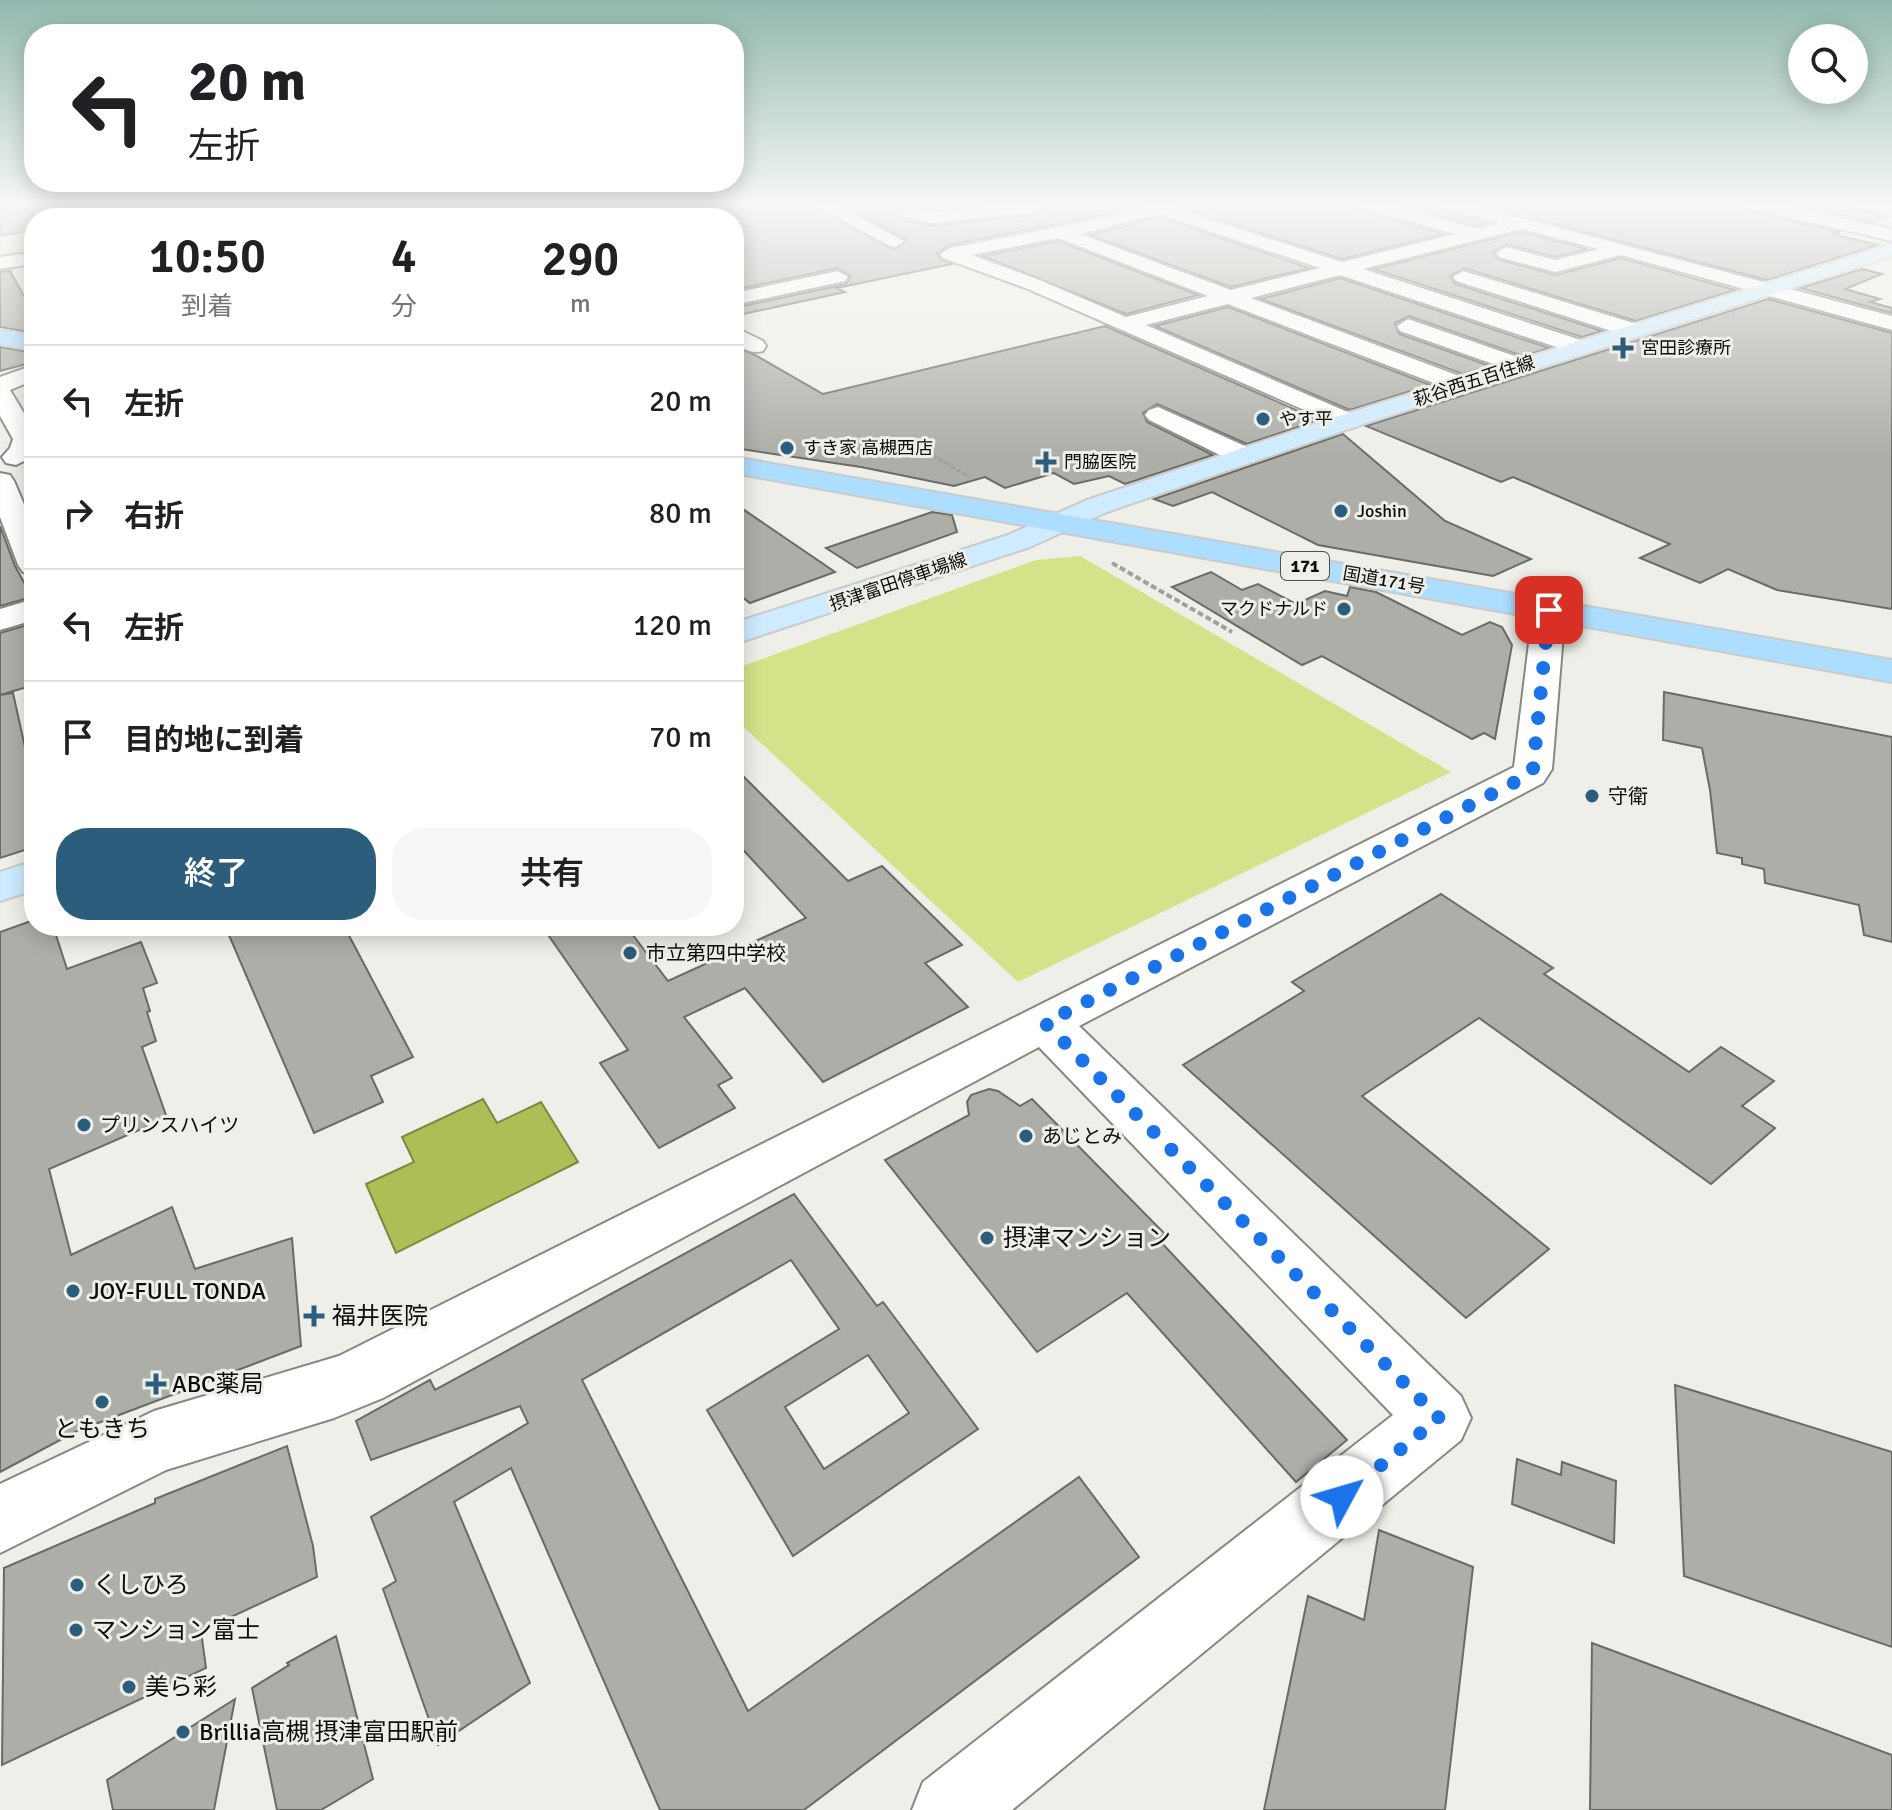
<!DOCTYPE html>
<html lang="ja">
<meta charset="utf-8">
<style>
body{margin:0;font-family:Signika,"Noto Sans JP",sans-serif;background:#f6f6f6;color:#202124;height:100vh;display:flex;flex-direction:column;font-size:30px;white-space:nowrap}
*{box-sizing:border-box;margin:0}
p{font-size:26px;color:#757577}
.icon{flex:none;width:44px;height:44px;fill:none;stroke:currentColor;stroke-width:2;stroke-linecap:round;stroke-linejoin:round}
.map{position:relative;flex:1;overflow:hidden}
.side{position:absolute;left:24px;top:208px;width:720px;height:728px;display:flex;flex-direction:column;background:#fff;border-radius:32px;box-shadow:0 4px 20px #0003}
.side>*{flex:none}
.hud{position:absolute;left:24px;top:24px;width:720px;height:168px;border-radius:32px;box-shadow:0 4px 20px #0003;background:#fff;color:#202124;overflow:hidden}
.fabs{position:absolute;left:1788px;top:24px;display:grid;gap:16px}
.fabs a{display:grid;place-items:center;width:80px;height:80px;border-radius:50%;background:#fff;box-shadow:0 4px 20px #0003;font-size:40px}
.pin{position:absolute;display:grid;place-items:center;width:68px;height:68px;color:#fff;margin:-34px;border-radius:16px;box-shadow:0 4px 12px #0006}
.me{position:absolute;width:88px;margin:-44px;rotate:51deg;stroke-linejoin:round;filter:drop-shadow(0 0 6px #0008)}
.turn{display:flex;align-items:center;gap:28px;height:168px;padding:0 32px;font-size:36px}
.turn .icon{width:104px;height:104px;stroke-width:2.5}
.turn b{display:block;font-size:56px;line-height:68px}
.eta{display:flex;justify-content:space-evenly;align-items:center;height:136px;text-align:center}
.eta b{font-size:48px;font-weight:600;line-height:56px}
.cta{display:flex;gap:16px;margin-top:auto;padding:16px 32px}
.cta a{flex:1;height:92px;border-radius:32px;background:#2d5d7c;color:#fff;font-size:32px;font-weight:600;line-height:92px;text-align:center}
.cta a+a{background:#f6f6f6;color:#202124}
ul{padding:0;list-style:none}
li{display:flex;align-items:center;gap:24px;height:112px;padding:0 32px;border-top:2px solid #e0e0e0}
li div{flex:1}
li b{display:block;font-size:30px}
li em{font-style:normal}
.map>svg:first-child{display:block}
.green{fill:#d4e289}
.water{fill:#afbd57;stroke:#7e8840;stroke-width:2}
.building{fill:#adaea8;stroke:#6a6b65;stroke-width:2;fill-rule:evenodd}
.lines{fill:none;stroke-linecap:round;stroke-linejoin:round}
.minor-casing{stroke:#868881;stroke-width:4}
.major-casing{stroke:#cacac9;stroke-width:4}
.highway-casing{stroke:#cacac9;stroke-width:4}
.path-far2{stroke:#9fa19b;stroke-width:2;stroke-dasharray:4 2;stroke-linecap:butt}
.path-far1{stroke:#9fa19b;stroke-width:3;stroke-dasharray:5 2;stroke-linecap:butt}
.path{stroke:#9fa19b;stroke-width:4;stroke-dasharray:6 3;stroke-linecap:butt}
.minor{fill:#fff;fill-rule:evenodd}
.major{fill:#ceebff;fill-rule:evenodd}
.highway{fill:#aedeff;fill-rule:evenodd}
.route{stroke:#1a73e8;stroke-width:14;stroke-dasharray:0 25.2}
.poi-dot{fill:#2d5d7c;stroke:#edefe8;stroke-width:3}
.labels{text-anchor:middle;stroke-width:6;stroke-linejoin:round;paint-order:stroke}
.far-poi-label{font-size:18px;fill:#0c0c0a;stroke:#edefe8;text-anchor:start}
.far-street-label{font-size:18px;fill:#0c0c0a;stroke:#edefe8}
.shield{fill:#edefe8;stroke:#50504d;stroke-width:2}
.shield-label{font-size:18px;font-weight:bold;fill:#0c0c0a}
.poi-label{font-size:20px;fill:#0c0c0a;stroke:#edefe8;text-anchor:start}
.near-poi-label{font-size:24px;fill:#0c0c0a;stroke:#edefe8;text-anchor:start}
</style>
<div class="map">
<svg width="1892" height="1810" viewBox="0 0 1892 1810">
<rect width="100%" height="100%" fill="#edefe8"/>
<!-- green -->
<path class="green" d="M1080,556L1451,772L1018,982L734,718V669L1036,560Z"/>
<!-- water -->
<path class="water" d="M483,1099L497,1123L541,1102L578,1162L396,1253L366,1184L414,1162L402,1137Z"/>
<!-- building -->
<g class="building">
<path d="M0,203H34V230L0,236Z"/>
<path d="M723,203H808L894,250L907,240L839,203H999L930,210L911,205L898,212L903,220L930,226L1035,215L1045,210L1043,203H1148L1118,212L949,245L937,253L941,260L952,264L837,288L845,292L734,316V308L846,284L851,276L837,268L734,290V218H706L695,213L712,211Z"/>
<path d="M1189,203H1354L1359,210L1443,234L1342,259L1184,208Z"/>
<path d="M1394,203H1434L1439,210L1488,223L1477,226Z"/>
<path d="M1476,203H1739L1744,210L1840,232L1832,234L1878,245L1767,280Z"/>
<path d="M1786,203H1830L1890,216L1872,222Z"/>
<path d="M1159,217L1309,268L1231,287L1090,235Z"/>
<path d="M1521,232L1587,249L1555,257L1507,244L1493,252L1497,259L1556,275L1621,258L1735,290L1636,321L1464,268L1450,276L1455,284L1602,331L1582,337L1374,269Z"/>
<path d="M1058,241L1198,295L1126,314L983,256Z"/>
<path d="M1862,269L1882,274L1845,289L1880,299L1870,302L1892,308V313L1800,288Z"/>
<path d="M10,271L34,314V333L0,327V272Z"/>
<path d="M1340,278L1549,348L1523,356L1409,316L1395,323L1399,334L1490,366L1463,374L1261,299Z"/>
<path d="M1768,299L1892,333V609L1777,590L1728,569L1700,583L1640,558L1670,544L1513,477L1501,482L1366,426Z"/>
<path d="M1228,307L1430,385L1350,410L1155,326Z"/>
<path d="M1105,326L1319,420L1247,444L1157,404L1143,413L1147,422L1213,455L1125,484L1109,476L1074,484L1054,473L1005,488L985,477L954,486L861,467L734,448V346L755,355L823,394Z"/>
<path d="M0,347L34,353V362L0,371Z"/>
<path d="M1343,434L1445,521L1531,559L1493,576L1318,545L1212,492L1173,506L1154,499Z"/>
<path d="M734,503L835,572L750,603L734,591Z"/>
<path d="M932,512L952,515L957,532L857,568L826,548Z"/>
<path d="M0,526L15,566L32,597L0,606Z"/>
<path d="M1211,572L1242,590L1258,584L1296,604L1325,591L1347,596L1350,587L1376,592L1462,635L1490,622L1502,627L1512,645L1495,739L1484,733L1472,739L1322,656L1302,665L1172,587Z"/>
<path d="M34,623V685L0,695V633Z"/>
<path d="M1664,692L1892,737V942L1864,935L1859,905L1765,883L1764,869L1742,864V858L1717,853L1710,790L1702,748L1663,740Z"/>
<path d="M13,693L34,788V847L0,858V695Z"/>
<path d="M734,767L848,881L882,866L962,945L925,963L968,1007L823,1082L745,988L684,1017L732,1078L718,1085L735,1108L659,1148L600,1063L628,1050L542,926H626L668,981L806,918L734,840Z"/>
<path d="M1441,894L1553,968L1544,974L1689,1072L1721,1047L1774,1081L1742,1106L1775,1128L1711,1184L1479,1018L1362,1096L1549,1249L1466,1318L1183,1065L1304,991L1292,982Z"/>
<path d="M34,920V926H53L67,969L141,942L157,983L143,988L150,1011L147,1012L156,1041L142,1047L167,1118L49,1169L71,1255L172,1207L195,1269L292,1238L301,1346L77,1431L0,1472V932Z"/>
<path d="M225,926H344L413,1057L371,1076L383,1102L314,1133Z"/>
<path d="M989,1089L998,1091L1020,1106L1032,1099L1165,1234L1158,1239L1347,1440L1296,1482L1127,1293L1037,1352L885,1160L969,1115L967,1102L971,1095Z"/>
<path d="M794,1194L877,1306L883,1302L978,1429L793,1556L707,1410L839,1329L791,1260L582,1380L748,1711L1079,1477L1139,1557L804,1810H660L511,1468L454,1502L530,1683L438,1745L383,1589L396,1581L371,1517L528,1423L520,1406L371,1460L356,1421L430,1380L435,1390ZM868,1355L909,1413L824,1469L785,1407Z"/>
<path d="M1675,1385L1892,1452V1647L1684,1576Z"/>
<path d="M287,1446L313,1546L317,1577L201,1631L206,1668L2,1765L4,1568L155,1503V1499Z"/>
<path d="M1517,1459L1561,1475L1562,1462L1616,1481L1614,1543L1512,1504Z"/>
<path d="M1379,1530L1473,1567L1445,1810H1264L1308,1596L1364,1620Z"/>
<path d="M336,1636L373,1779L321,1810H277L252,1688L289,1665L287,1663Z"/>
<path d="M1592,1643L1892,1755V1810H1590Z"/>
<path d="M235,1699L214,1810H113L107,1780Z"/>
</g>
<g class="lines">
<defs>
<g id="minor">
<path d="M334,203H371C354,219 293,218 270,218L279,213Z"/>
<path d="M685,203H720L711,208L679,212L676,208Z"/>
<path d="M811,203H833L904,241L895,247L888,245Z"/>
<path d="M1025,203H1039L1044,207L1035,212L930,223L904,217L901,213L910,208L930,213Z"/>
<path d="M1157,203H1186L1177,209L1342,262L1455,234L1360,207L1357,203H1384L1477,229L1500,223L1440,207L1437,203H1465L1892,316V330L1621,255L1555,272L1499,257L1496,253L1506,247L1555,260L1599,249L1521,229L1363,269L1587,342L1590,347L1587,352H1571L1340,275L1251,298L1470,380L1473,385L1470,390H1452L1228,304L1146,325L1357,416L1361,421L1357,426L1348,429L1028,289L943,258L940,254L950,248L1119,215ZM1159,214L1320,268L1231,290L1080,234ZM1058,238L1208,296L1126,317L1042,281L972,255Z"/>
<path d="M1742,203H1773L1892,229V241L1745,207Z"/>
<path d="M34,252V264L0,269V257Z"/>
<path d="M838,271L848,277L845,281L734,305V293Z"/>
<path d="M1463,271L1640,325L1643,330L1640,335H1624L1456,281L1453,277Z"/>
<path d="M1408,319L1529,361L1533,366L1529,371H1513L1400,331L1397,326Z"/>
<path d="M734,327L763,341L766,346L763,351C751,354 744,349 734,343Z"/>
<path d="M34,365V380L10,390L34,430V456L16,465L6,463L2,457L10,448L13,439L0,416V377Z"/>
<path d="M1158,407L1254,450L1258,456L1254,462H1234L1149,420L1145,415L1149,410Z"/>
<path d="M0,473L10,475L14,481L34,528V574L23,572L18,565L0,517Z"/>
<path d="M34,599V620L0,630V609Z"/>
<path d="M1549,600L1561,603L1565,610L1552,769L1543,783L1079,1026L1461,1396L1471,1418L1461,1440L1012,1810H912L923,1782L1393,1415L1039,1047L383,1398L334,1418L166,1470L0,1553V1484L154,1411L339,1356L1514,767L1533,610L1537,603Z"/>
</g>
<g id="major">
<path d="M1892,244V256L1357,426L1107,512L1030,547L734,644V623L1008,535L1087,500L1339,416Z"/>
<path d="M34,861V890L0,901V872Z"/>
</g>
<g id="highway">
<path d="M0,330L34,336V350L0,344Z"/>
<path d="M734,457L1892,660V682L734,473Z"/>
</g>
</defs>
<!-- minor casing -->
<use href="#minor" class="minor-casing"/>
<!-- major casing -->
<use href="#major" class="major-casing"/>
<!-- highway casing -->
<use href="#highway" class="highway-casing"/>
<!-- path-far2 -->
<path class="path-far2" d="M112,203L129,216L115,218"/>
<!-- path-far1 -->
<path class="path-far1" d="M914,436L918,446L969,477"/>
<!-- path -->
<path class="path" d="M1112,563L1232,632"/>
<!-- minor -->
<use href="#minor" class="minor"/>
<!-- major -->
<use href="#major" class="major"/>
<!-- highway -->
<use href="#highway" class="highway"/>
</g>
<!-- sky -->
<linearGradient id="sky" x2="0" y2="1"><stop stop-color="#91b8ae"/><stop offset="0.45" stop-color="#f7f8f5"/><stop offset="1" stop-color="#f7f8f5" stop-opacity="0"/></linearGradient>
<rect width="1892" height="456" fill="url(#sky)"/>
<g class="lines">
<!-- route -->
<path class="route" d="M1342,1497L1439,1418L1045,1023L1529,775L1533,769L1549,610"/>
</g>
<!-- markers -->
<g class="poi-dot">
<path d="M1619 336h8v8h8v8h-8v8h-8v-8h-8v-8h8z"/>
<circle cx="1263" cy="419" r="8"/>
<circle cx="787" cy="448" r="8"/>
<path d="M1042 450h8v8h8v8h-8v8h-8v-8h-8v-8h8z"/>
<circle cx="1341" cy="511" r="8"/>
<circle cx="1344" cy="609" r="8"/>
<circle cx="1592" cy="796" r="8"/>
<circle cx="630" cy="953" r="8"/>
<circle cx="84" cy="1125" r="8"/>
<circle cx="1026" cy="1136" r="8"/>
<circle cx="987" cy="1238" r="8"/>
<circle cx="73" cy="1291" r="8"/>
<path d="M310 1304h8v8h8v8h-8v8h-8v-8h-8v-8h8z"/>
<path d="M152 1372h8v8h8v8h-8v8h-8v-8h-8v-8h8z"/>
<circle cx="102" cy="1402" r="8"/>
<circle cx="77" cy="1585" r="8"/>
<circle cx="76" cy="1630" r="8"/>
<circle cx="129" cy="1687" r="8"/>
<circle cx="183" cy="1732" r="8"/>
</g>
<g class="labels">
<!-- far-poi labels -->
<g class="far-poi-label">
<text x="1641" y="354">宮田診療所</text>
<text x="1279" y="425">やす平</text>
<text x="803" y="454">すき家 高槻西店</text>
<text x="1064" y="468">門脇医院</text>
<text x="1357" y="517">Joshin</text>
<text x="1328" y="615" text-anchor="end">マクドナルド</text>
</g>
<!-- far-street labels -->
<g class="far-street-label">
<text transform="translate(1474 381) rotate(-18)" y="6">萩谷西五百住線</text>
<text transform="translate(1384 580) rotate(10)" y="6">国道171号</text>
<text transform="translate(898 582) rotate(-19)" y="6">摂津富田停車場線</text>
</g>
<!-- shield labels -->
<rect class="shield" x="1281" y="552" width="48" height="28" rx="6"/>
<g class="shield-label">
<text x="1305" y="572">171</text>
</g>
<!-- poi labels -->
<g class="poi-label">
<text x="1608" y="803">守衛</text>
<text x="646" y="960">市立第四中学校</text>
<text x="100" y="1132">プリンスハイツ</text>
<text x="1042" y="1143">あじとみ</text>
</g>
<!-- near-poi labels -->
<g class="near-poi-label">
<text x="1003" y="1246">摂津マンション</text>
<text x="89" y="1299">JOY-FULL TONDA</text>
<text x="332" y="1324">福井医院</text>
<text x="172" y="1392">ABC薬局</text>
<text x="102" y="1437" text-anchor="middle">ともきち</text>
<text x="93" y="1593">くしひろ</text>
<text x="92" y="1638">マンション富士</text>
<text x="145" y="1695">美ら彩</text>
<text x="199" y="1740">Brillia高槻 摂津富田駅前</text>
</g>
</g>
</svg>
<div class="fabs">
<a><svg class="icon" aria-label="search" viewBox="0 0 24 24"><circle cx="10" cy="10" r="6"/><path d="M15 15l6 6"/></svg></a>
</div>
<div class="pin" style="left:1549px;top:610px;background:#d93025"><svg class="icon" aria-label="arrive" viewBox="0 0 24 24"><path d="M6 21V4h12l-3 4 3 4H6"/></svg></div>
<svg class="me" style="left:1342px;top:1497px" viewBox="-20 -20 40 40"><circle r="19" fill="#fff"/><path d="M0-13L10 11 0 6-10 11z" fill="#1a73e8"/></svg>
<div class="hud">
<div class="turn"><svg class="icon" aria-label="left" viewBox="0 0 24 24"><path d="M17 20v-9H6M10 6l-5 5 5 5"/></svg><div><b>20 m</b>左折</div></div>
</div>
<section class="side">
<div class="eta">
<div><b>10:50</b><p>到着</p></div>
<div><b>4</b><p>分</p></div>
<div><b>290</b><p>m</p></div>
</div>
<ul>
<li><svg class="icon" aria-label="left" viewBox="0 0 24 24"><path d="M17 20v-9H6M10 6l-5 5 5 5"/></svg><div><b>左折</b></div><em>20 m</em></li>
<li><svg class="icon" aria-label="right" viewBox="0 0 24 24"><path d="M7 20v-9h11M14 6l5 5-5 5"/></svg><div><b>右折</b></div><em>80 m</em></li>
<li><svg class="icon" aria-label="left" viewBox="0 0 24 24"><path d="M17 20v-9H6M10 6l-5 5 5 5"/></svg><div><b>左折</b></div><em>120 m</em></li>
<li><svg class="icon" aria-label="arrive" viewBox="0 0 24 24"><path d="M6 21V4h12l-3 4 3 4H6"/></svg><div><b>目的地に到着</b></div><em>70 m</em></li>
</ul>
<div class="cta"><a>終了</a><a>共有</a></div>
</section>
</div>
